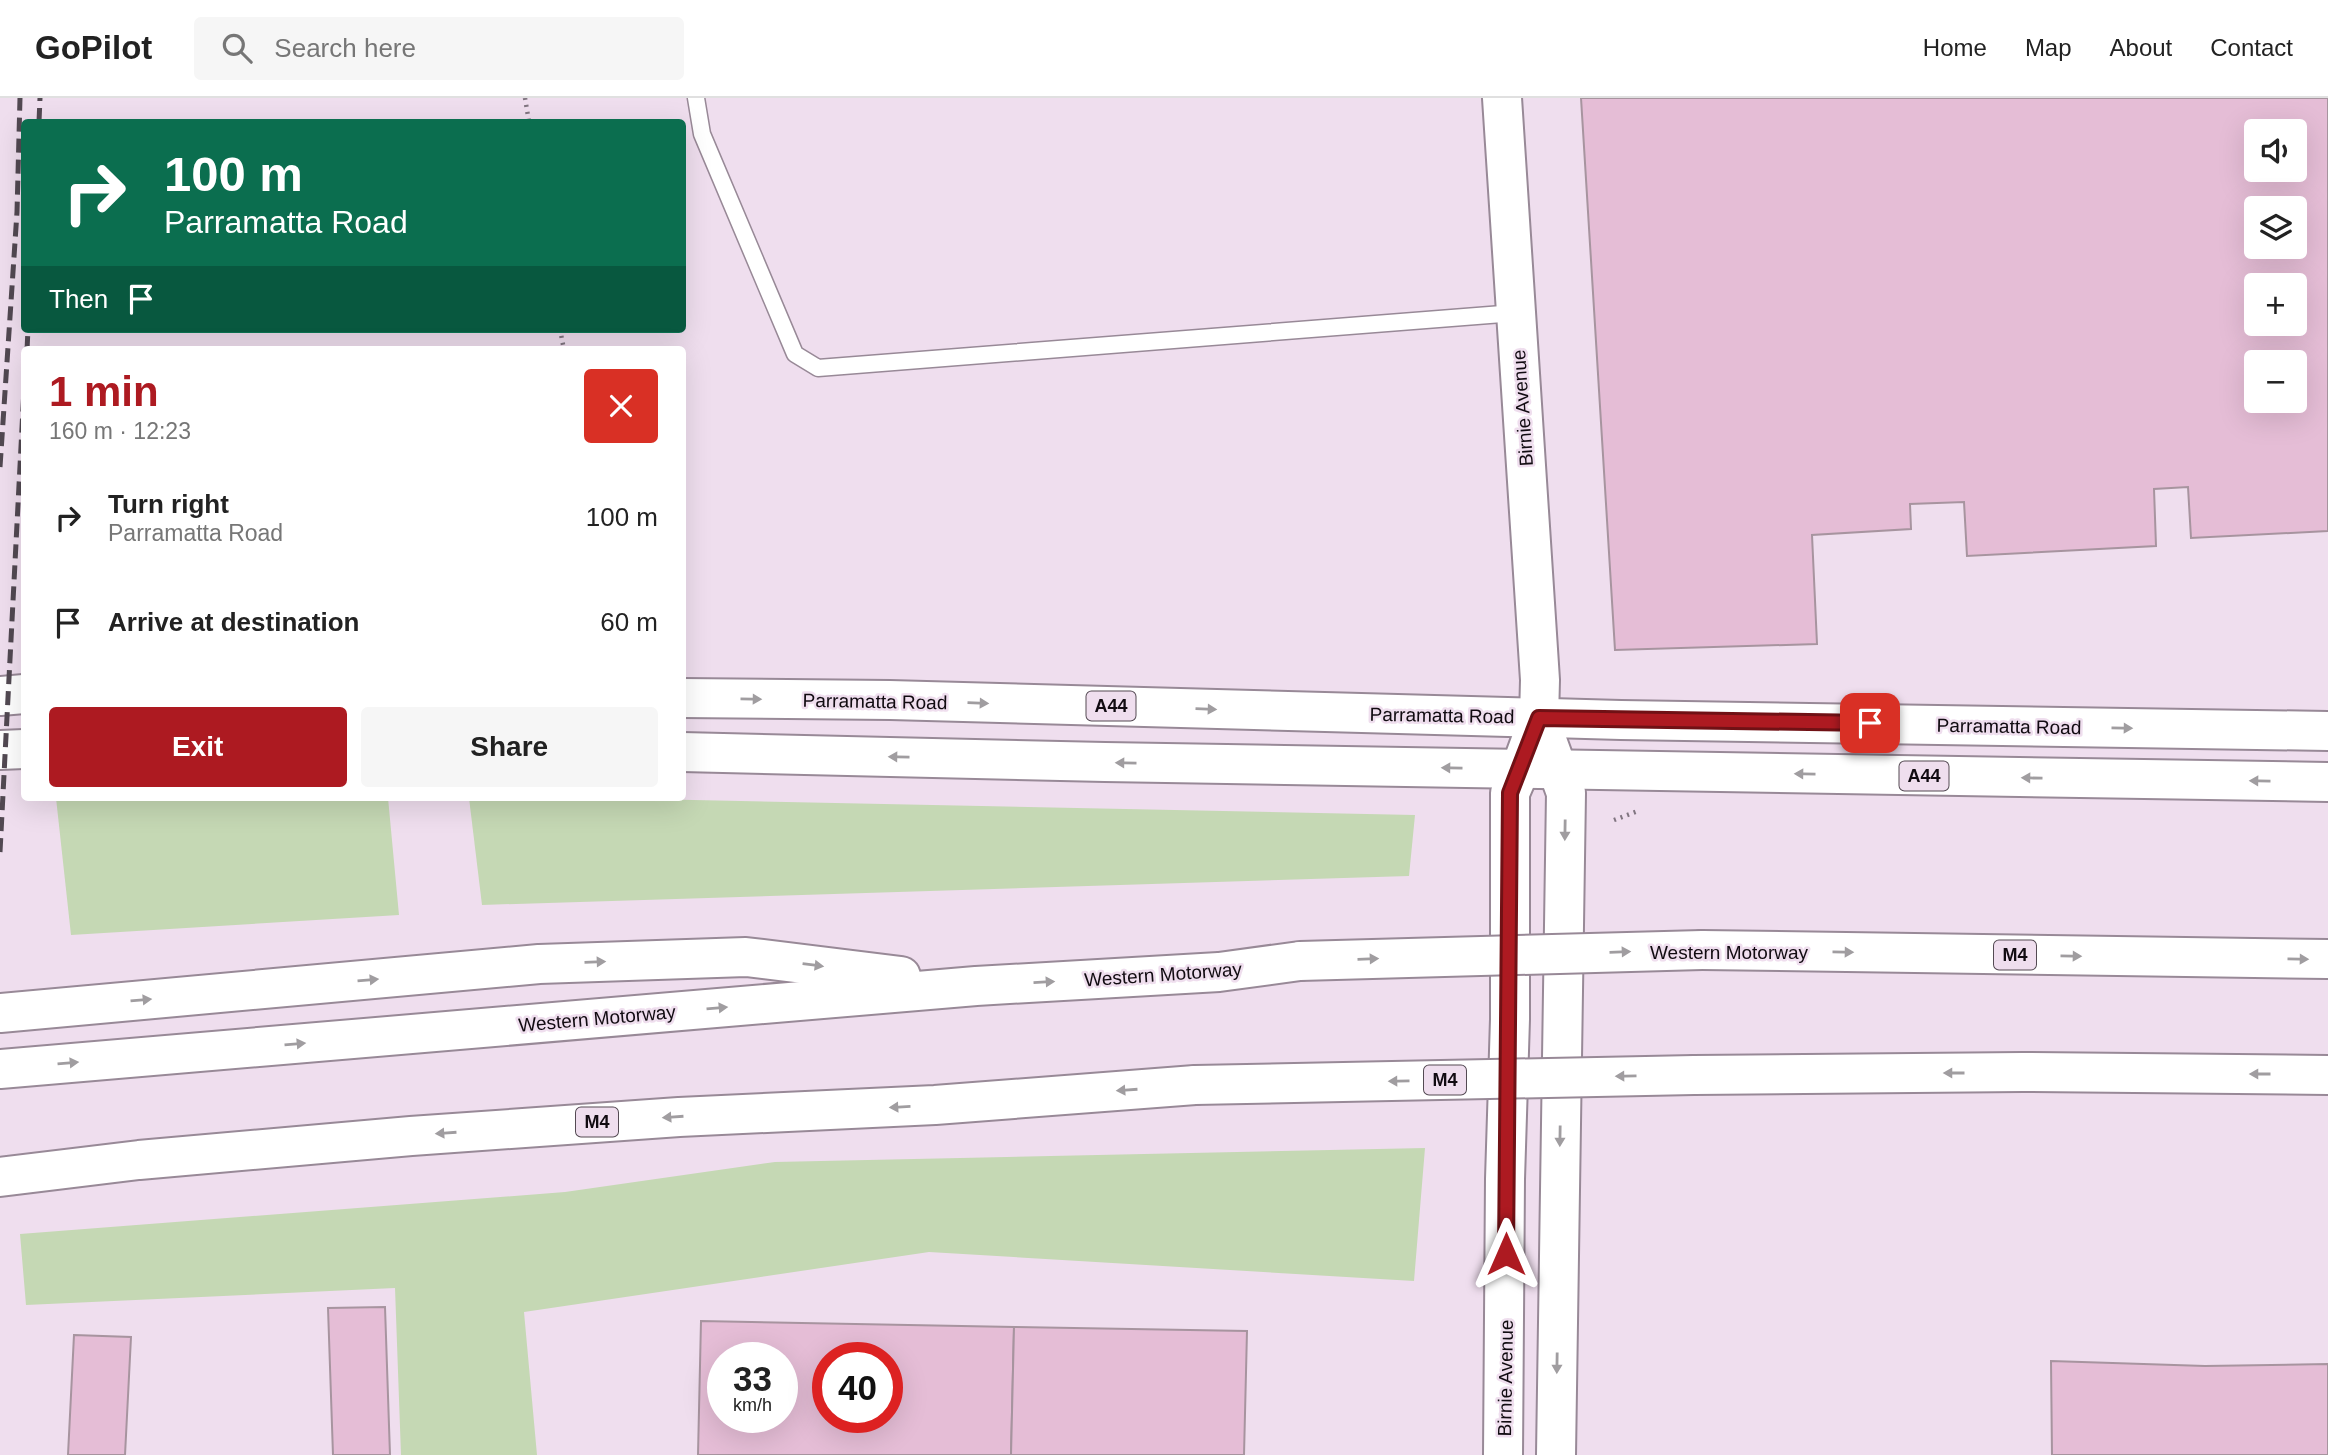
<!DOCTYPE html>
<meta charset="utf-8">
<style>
body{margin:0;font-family:Helvetica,sans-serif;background:#f6f6f6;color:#222;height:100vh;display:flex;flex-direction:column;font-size:26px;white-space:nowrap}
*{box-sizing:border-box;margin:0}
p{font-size:23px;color:#767676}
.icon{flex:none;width:38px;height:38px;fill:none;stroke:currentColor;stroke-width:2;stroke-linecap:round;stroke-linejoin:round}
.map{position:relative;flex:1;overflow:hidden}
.details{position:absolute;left:21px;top:248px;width:665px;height:455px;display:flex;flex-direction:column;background:#fff;border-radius:7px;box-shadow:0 7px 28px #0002}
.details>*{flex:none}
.hud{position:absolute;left:21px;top:21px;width:665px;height:214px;border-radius:7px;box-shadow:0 7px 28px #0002;background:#0b6e4f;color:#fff;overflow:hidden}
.tools{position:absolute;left:2244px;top:21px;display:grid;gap:14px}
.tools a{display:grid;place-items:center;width:63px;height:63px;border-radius:7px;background:#fff;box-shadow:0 7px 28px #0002;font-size:35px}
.speed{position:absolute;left:707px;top:1244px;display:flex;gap:14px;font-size:35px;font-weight:700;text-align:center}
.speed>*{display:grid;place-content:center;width:91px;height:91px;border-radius:50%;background:#fff;box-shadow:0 7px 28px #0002;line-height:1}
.speed small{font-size:18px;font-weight:400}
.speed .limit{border:10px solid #d22;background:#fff;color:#111}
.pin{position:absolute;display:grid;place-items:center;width:60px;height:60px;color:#fff;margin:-30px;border-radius:14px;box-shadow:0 4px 10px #0006}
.me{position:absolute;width:77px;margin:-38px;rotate:0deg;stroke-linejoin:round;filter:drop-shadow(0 0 5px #0008)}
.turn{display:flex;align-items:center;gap:24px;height:147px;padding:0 28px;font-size:32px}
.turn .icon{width:91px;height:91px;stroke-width:2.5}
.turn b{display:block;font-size:49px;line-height:60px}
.then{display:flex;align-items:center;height:66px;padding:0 28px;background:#0003;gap:14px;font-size:26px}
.round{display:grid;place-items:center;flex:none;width:74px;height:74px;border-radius:7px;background:#f6f6f6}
.headline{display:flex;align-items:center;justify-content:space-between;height:119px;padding:0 28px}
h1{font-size:42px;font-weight:800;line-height:52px;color:#ad1a21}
.primary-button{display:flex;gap:14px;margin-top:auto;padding:14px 28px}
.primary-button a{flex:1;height:80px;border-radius:7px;background:#ad1a21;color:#fff;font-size:28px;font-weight:800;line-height:80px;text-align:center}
.primary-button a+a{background:#f6f6f6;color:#222}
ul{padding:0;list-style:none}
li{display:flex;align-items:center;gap:21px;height:105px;padding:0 28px}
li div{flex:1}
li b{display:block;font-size:26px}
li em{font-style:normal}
header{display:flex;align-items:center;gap:42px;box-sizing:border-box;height:98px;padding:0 35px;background:#fff;border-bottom:2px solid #e0e0e0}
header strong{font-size:33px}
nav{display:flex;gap:38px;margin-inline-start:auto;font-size:24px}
.search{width:490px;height:63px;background:#f6f6f6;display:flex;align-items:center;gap:18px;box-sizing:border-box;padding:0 24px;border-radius:7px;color:#767676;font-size:26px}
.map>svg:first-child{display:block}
.green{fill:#c5d8b4}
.building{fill:#e5bdd6;stroke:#a7949f;stroke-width:2;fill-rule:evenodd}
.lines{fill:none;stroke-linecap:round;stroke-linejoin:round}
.service-casing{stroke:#988997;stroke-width:19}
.tertiary-casing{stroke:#988997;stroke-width:42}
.secondary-casing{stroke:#988997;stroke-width:42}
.trunk-casing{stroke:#988997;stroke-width:42}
.motorway-casing{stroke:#988997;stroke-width:42}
.path{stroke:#807580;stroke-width:4.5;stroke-dasharray:2 5;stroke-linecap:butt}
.service{stroke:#fff;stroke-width:16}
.tertiary{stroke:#fff;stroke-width:38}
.secondary{stroke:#fff;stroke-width:38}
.trunk{stroke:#fff;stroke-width:38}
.motorway{stroke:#fff;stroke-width:38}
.rail{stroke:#524952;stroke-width:5;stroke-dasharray:14 7;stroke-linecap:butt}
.motorway-bridge-casing{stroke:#988997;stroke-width:42;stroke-linecap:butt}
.motorway-bridge{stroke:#fff;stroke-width:38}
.oneway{fill:#a09da0}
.route-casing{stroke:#701115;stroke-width:18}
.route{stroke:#ad1a21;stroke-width:12}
.labels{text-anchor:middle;stroke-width:5;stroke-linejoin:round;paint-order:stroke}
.shield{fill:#efdeee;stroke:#544a53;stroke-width:2}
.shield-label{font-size:18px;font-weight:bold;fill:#110b11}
.street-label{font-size:19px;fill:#110b11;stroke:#efdeee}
</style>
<header>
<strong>GoPilot</strong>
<div class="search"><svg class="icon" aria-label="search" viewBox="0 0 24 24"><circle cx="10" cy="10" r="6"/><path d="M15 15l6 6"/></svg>Search here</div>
<nav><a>Home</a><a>Map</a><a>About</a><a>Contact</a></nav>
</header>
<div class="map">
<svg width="2328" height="1357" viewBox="0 0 2328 1357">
<rect width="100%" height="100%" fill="#efdeee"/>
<!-- green -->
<g class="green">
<path d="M56,700H388L399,817L71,837Z"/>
<path d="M469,700H599L1415,717L1409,778L482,807Z"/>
<path d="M1425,1050L1414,1183L929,1154L524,1214L537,1357H401L395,1190L26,1207L20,1136L565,1094L775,1064Z"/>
</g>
<!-- building -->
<g class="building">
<path d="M1581,0H2328V433L2191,440L2188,389L2154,391L2156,448L1967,458L1964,404L1910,406L1911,431L1812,437L1817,546L1615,552ZM2256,33H2294V72H2256ZM2256,110H2294V149H2256ZM2256,187H2294V226H2256ZM2256,264H2294V303H2256Z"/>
<path d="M385,1209L390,1357H333L328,1210Z"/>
<path d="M701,1223L1014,1229L1011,1357H698ZM723,1260H782V1320H723ZM828,1260H887V1320H828Z"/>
<path d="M1014,1229L1247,1233L1244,1357H1011Z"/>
<path d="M74,1237L131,1239L125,1357H68Z"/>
<path d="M2051,1263L2205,1268L2328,1266V1357H2052Z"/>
</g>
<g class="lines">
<defs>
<path id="service" d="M696,0L702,36L795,256L818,270L1515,215"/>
<g id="tertiary">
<path d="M1539,620L1566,695L1556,1357"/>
<path d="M1503,1357L1505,1081L1510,921V695L1520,672"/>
</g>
<path id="secondary" d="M1502,0L1540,582L1539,620L1520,672"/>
<g id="trunk">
<path d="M0,598L24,596"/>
<path d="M682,600L890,602L1621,622L2328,633"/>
<path d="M0,652L24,651"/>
<path d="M682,654L1105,664L2328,684"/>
</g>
<g id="motorway">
<path d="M1702,852L2328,861"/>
<path d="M0,915L539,866L746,859L901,878"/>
<path d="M0,971L976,888L1219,874L1300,863"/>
<path d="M1694,977L2022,974L2328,977"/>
<path d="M0,1079L139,1062L411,1038L679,1019L935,1007L1195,987"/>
</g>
</defs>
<!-- service casing -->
<use href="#service" class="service-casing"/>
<!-- tertiary casing -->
<use href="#tertiary" class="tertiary-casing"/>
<!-- secondary casing -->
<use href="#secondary" class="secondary-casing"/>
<!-- trunk casing -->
<use href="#trunk" class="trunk-casing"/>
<!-- motorway casing -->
<use href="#motorway" class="motorway-casing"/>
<!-- path -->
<g class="path">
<path d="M525,0L529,24"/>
<path d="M560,231L564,252"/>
<path d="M1614,722L1638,713"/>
</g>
<!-- service -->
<use href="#service" class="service"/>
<!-- tertiary -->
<use href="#tertiary" class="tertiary"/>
<!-- secondary -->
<use href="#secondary" class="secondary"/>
<!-- trunk -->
<use href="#trunk" class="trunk"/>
<!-- motorway -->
<use href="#motorway" class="motorway"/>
<!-- rail -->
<g class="rail">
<path d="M39,24L40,0"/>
<path d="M27,252L28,231"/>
<path d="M0,369L17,114L20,0"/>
<path d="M0,754L24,291"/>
</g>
<defs>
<g id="motorway-bridge">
<path d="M1300,863L1702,852"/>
<path d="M1195,987L1694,977"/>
</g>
</defs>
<!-- motorway-bridge casing -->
<use href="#motorway-bridge" class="motorway-bridge-casing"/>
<!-- motorway-bridge -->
<use href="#motorway-bridge" class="motorway-bridge"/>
</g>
<!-- one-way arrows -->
<defs><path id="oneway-solid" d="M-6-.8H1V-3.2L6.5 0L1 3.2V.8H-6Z" transform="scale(1.75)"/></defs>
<g class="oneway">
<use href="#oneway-solid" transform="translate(751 601) rotate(1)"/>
<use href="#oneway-solid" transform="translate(978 605) rotate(2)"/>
<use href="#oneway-solid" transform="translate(1206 611) rotate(2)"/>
<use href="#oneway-solid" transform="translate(2122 630) rotate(1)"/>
<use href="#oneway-solid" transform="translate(899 659) rotate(-179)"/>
<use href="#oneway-solid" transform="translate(1126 665) rotate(-179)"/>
<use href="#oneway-solid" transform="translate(1452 670) rotate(-179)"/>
<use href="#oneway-solid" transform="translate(1805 676) rotate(-179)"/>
<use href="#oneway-solid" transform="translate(2032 680) rotate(-179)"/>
<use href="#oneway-solid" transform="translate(2260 683) rotate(-179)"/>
<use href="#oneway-solid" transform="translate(1565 732) rotate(91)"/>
<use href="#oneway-solid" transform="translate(1620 854) rotate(-2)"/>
<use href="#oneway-solid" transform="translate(1843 854) rotate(1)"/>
<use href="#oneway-solid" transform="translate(2071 858) rotate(1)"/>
<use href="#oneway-solid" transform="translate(1368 861) rotate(-2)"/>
<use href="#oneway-solid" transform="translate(2298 861) rotate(1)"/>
<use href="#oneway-solid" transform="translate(595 864) rotate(-2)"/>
<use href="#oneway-solid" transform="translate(813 867) rotate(7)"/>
<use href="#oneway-solid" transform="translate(368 882) rotate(-5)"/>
<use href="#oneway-solid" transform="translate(1044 884) rotate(-3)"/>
<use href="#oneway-solid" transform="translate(141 902) rotate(-5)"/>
<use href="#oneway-solid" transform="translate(717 910) rotate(-5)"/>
<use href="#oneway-solid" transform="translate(295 946) rotate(-5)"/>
<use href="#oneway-solid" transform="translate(68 965) rotate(-5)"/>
<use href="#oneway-solid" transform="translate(1954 975) rotate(180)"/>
<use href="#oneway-solid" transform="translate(2260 976) rotate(-180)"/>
<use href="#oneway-solid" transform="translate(1626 978) rotate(179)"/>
<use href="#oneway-solid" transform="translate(1399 983) rotate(179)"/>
<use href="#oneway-solid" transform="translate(1127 992) rotate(176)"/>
<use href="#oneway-solid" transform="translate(900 1009) rotate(177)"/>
<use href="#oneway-solid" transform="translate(673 1019) rotate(176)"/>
<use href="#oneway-solid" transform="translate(446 1035) rotate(176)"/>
<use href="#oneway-solid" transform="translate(1560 1038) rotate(91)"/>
<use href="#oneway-solid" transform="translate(1557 1265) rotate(91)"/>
</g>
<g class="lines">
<defs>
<path id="route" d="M1506,1156L1510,695L1539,620L1870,625"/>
</defs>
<!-- route casing -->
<use href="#route" class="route-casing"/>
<!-- route -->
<use href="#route" class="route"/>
</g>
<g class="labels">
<!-- shield labels -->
<g class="shield">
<rect x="1086.5" y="593.5" width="49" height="29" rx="5"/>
<rect x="1899.5" y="663.5" width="49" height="29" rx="5"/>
<rect x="1994" y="842.5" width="42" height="29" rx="5"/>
<rect x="1424" y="967.5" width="42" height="29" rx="5"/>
<rect x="576" y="1009.5" width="42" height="29" rx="5"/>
</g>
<g class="shield-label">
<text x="1111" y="614">A44</text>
<text x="1924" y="684">A44</text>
<text x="2015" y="863">M4</text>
<text x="1445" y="988">M4</text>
<text x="597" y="1030">M4</text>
</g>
<!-- street labels -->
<g class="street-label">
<text transform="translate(1522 310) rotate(-94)" y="7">Birnie Avenue</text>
<text transform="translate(875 603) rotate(1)" y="7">Parramatta Road</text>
<text transform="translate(1442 617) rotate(1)" y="7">Parramatta Road</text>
<text transform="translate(2009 628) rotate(1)" y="7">Parramatta Road</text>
<text x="1729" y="861">Western Motorway</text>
<text transform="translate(1163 876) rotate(-4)" y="7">Western Motorway</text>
<text transform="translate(597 920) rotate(-5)" y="7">Western Motorway</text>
<text transform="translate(1505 1280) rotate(-89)" y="7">Birnie Avenue</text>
</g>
</g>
</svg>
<div class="tools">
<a><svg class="icon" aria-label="sound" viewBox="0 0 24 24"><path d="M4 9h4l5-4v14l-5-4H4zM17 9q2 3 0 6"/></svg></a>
<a><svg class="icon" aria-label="layers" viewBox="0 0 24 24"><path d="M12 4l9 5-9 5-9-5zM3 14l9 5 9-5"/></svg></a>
<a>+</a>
<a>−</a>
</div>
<div class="speed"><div>33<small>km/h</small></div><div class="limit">40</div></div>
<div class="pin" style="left:1870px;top:625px;background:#d93025"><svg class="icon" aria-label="arrive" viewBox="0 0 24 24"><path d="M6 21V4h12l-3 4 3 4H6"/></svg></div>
<svg class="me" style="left:1506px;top:1156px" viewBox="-20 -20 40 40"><path d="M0-17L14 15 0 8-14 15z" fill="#ad1a21" stroke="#fff" stroke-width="4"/></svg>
<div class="hud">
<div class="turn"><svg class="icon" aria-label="right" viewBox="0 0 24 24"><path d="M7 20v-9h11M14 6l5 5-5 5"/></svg><div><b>100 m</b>Parramatta Road</div></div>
<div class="then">Then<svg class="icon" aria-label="arrive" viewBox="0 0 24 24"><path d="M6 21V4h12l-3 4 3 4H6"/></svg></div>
</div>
<section class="details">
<div class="headline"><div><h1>1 min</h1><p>160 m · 12:23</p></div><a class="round" style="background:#d93025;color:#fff"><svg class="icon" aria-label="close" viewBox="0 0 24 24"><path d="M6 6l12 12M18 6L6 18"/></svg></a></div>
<ul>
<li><svg class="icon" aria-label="right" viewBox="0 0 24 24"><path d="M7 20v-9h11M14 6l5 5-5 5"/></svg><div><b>Turn right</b><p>Parramatta Road</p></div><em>100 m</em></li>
<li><svg class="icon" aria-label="arrive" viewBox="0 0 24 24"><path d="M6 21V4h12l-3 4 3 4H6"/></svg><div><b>Arrive at destination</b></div><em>60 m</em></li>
</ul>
<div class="primary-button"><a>Exit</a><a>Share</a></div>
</section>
</div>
